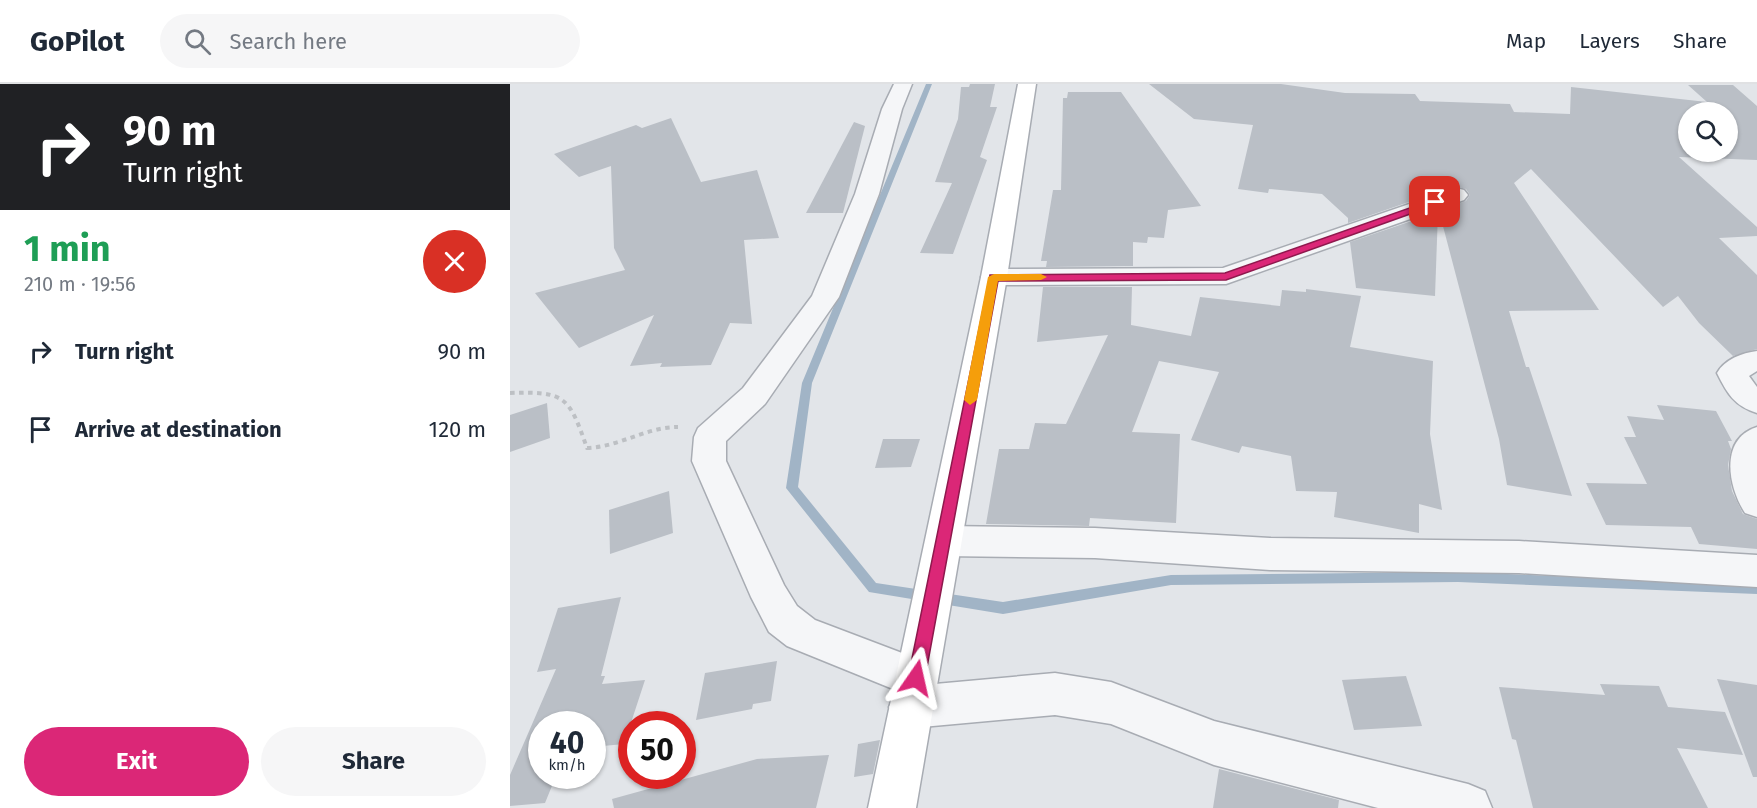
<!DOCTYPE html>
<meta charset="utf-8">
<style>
body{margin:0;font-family:"Fira Sans",sans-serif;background:#f6f6f7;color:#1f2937;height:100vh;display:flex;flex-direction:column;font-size:22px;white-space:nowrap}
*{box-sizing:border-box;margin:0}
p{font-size:20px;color:#747a83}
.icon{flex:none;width:33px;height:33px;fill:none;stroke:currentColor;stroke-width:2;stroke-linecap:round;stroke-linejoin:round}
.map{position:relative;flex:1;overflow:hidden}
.side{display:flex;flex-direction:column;background:#fff;width:510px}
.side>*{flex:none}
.top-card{background:#202124;color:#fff;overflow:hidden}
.buttons{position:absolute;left:1168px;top:18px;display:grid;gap:12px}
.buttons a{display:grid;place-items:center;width:60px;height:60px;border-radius:50%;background:#fff;box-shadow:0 2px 4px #0004;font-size:30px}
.speed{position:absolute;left:18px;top:627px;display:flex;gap:12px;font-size:30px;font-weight:700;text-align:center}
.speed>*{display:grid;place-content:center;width:78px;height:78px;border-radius:50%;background:#fff;box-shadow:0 2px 4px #0004;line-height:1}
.speed small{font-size:15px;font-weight:400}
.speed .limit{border:9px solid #d22;background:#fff;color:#111}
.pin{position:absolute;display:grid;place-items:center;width:51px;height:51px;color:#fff;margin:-26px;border-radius:12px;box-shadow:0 3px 9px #0006}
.me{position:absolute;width:66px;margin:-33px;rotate:11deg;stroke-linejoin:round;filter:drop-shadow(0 0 4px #0008)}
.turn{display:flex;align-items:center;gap:21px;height:126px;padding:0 24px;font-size:27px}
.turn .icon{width:78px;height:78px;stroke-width:2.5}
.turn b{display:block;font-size:42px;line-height:51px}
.round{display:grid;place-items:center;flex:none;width:63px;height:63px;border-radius:32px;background:#f6f6f7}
.summary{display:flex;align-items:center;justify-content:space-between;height:102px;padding:0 24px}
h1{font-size:36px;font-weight:700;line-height:45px;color:#1e9e55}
.cta{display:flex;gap:12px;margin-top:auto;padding:12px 24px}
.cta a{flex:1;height:69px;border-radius:36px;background:#db2777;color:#fff;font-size:24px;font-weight:700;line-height:69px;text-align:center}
.cta a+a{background:#f6f6f7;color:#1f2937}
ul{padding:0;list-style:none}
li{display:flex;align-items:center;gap:18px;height:78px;padding:0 24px}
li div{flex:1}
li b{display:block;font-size:22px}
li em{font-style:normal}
header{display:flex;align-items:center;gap:36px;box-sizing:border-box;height:84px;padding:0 30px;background:#fff;border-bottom:2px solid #e0e1e3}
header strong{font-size:28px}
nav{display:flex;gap:33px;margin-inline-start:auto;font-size:21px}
.search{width:420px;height:54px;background:#f6f6f7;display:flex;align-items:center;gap:15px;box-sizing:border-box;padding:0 21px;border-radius:33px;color:#747a83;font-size:22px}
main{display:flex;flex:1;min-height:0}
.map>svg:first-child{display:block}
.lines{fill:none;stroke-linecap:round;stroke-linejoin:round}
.stream{fill:#a1b4c6;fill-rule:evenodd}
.building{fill:#babfc6;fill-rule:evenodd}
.street-casing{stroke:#a8acb3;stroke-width:3}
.secondary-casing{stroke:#a8acb3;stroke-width:3}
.path{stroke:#bdc0c4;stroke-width:4;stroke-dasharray:4.5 4.5;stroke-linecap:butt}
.street{fill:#f5f6f8;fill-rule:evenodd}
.secondary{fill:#fff;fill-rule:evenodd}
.route{fill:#db2777;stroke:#8e194d;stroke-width:1.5}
.slow{fill:#f59e0b}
</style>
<header>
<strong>GoPilot</strong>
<div class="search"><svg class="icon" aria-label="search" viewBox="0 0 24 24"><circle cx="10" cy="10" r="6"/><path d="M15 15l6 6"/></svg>Search here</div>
<nav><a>Map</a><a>Layers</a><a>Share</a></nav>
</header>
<main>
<section class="side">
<div class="top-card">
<div class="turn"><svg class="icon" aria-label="right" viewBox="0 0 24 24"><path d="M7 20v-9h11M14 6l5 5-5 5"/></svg><div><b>90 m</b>Turn right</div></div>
</div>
<div class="summary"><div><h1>1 min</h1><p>210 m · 19:56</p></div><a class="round" style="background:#d93025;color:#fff"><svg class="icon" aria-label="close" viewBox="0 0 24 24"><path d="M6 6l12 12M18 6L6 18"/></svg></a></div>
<ul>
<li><svg class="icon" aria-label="right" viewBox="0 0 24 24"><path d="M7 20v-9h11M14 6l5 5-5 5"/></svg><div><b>Turn right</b></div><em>90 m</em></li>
<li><svg class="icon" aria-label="arrive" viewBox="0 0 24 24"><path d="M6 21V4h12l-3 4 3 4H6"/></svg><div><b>Arrive at destination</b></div><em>120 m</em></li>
</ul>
<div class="cta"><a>Exit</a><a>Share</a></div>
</section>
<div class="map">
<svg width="1247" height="724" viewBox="0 0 1247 724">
<rect width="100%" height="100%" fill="#e2e5e9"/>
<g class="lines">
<!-- stream -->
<path class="stream" d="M416,0H422L302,299L288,403L366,499L493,518L661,491L948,488L1247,500V510L948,498L661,501L493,530L359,508L276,404L292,299Z"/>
</g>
<!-- building -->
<g class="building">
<path d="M460,0H485L480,23H487L470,73L477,76L443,170L410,169L442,99L425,98L448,35L451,3H459Z"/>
<path d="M639,0H771L835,9L905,10L910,17L1000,20L1004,28L1060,30L1061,3L1197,18L1178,1H1223L1247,22V76L1169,73L1247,143V152L1209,154L1247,191V265L1223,272L1189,239L1168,212L1153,223L1021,85L1004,99L1089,226L999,227L1016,283H1019L1062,412L997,401L989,355L929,127L956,117L960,111L956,105L945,102L838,139V134L812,110L759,105L758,109L728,105L743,41L684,35ZM1179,28H1218V68H1179Z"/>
<path d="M558,8H611L691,122L658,126L654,154L638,153L637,159L623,158V182L536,183L537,177H531L543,106H551L553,14H557Z"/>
<path d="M161,34L191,98L247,86L269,154L234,156L242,240L220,239L201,281L150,283L152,279L120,282L144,231L69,264L25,209L115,186L104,164L101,82L69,93L44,70L126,41L132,44Z"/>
<path d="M344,38L355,42L333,129H296Z"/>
<path d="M928,128L925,212L846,204L840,158Z"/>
<path d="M533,203H622L621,241L681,252L690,213L770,222L772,206L796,208V205L851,212L840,263L923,277L920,350L932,426L909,420V449L824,433L827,408L786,407L781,372L732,362L729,369L681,356L709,288L649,277L622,348L670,350L666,439L580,434L579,442L476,440L489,365H519L525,339L556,340L598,251L527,258Z"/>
<path d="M37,319L40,354L0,368V331Z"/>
<path d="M1147,321L1206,327L1222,357H1218L1221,365L1218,381L1222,407L1233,430L1247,435V465L1189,460L1181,443L1096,441L1076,399L1137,400L1114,353H1126L1117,332L1154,336Z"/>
<path d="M373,355H410L401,383L365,384Z"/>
<path d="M159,407L163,449L100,470L99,426Z"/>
<path d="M111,513L91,592H95L92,600L135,596L114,660L82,663V640H32V692H46L35,719L0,722V691L46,585L27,588L48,524Z"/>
<path d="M267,577L261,617L243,620L242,625L186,636L195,589Z"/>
<path d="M896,592L912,642L844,646L832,596Z"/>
<path d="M1207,595L1247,601V693H1243Z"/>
<path d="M1090,600L1149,602L1158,623L1215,628L1233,671L1167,664L1198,724H1023L1006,656L1002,655L989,603L1095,611Z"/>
<path d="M370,656L363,690L344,693L348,660Z"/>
<path d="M319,671L306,724H104L102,715L247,675Z"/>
<path d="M709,685L829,716L828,724H703Z"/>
</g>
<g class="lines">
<defs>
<g id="street">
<path d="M384,0H402L392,25L369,110L329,213L255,320L216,357V377L274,501L287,522L305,536L421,580L427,594L425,600L545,589L601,598L704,637L958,700L975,707L982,724H868L704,681L601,640L545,631L401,644L386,638L379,623L388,607L277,562L259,548L241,513L182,377L184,353L188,344L233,304L302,212L345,110L372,25Z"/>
<path d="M946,104L954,106L958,111L954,116L716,200L484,201L475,199L471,193L475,187L484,185L713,184Z"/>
<path d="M1247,267V287L1239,292L1247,303V329C1224,322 1217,309 1207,289C1215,275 1232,269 1247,267Z"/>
<path d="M1247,343V433L1235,429C1218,403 1209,355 1247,343Z"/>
<path d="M434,442L585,444L760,454L1009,457L1247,471V503L1009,489L760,486L585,474L434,472L421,468L416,457L421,446Z"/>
</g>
<path id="secondary" d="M508,0H526L497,193L406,724H358L471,193Z"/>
</defs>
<!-- street casing -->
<use href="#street" class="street-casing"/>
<!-- secondary casing -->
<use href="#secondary" class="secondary-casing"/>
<!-- path -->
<path class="path" d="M0,309C56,307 59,313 77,364C109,363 136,343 168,343"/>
<!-- street -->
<use href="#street" class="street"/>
<!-- secondary -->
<use href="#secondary" class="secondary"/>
</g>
<!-- route -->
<path class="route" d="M925,115L930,118L928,120L716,196L488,197L415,594L413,599L406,602L400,599L398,594L480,191L715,189Z"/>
<!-- slow -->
<path class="slow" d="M484,190H531L537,193L531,196L488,197L467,316L460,321L454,316L478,193Z"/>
</svg>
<div class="buttons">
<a><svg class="icon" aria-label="search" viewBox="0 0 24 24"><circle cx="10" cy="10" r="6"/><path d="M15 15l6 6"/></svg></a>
</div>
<div class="speed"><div>40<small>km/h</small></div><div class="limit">50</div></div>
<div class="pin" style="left:925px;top:118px;background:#d93025"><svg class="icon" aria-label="arrive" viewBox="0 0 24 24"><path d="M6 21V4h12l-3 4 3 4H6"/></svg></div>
<svg class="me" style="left:406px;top:594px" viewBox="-20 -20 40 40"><path d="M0-17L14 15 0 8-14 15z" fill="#db2777" stroke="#fff" stroke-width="4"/></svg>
</div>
</main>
